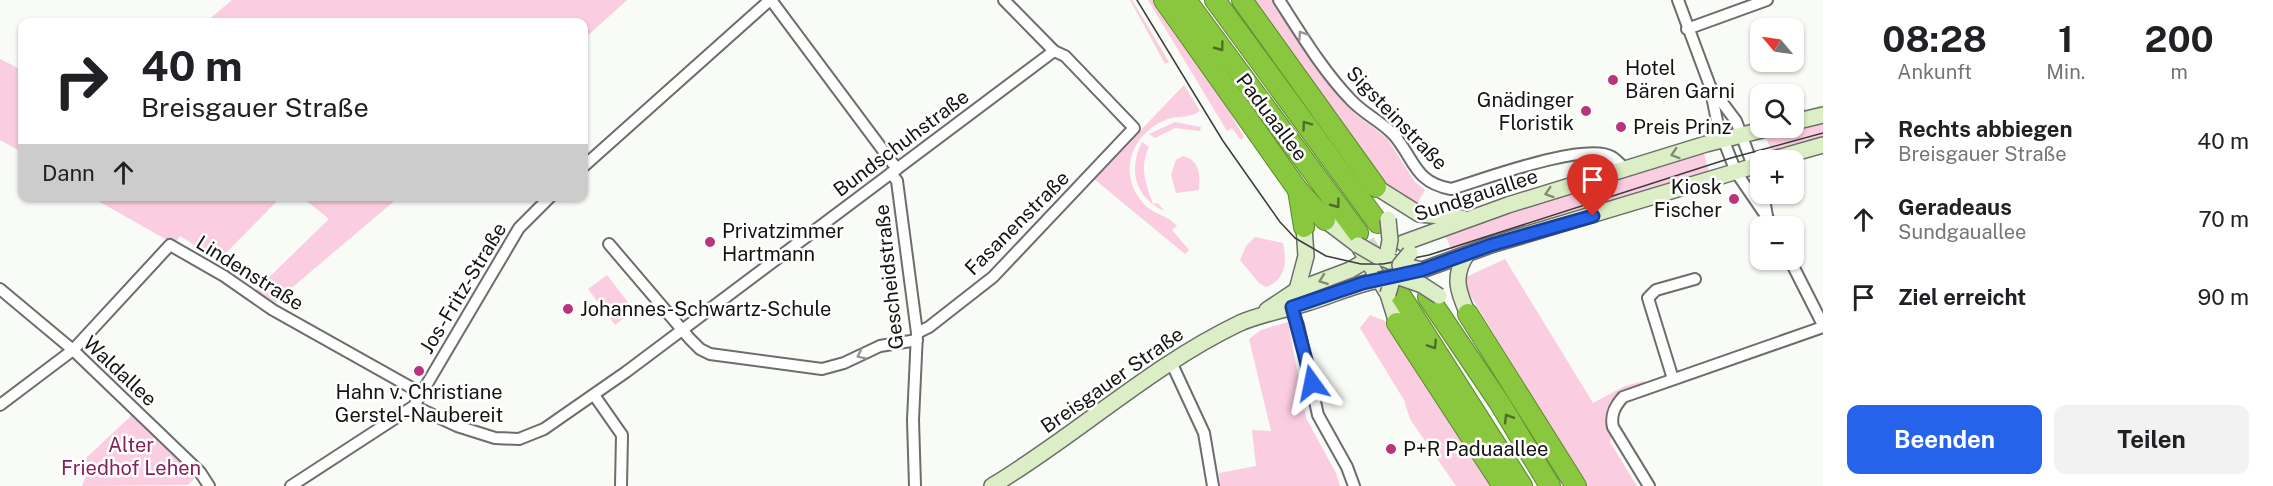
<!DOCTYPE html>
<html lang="de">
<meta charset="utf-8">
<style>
body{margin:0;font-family:"Public Sans",sans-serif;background:#f2f2f2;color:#202124;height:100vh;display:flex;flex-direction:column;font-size:22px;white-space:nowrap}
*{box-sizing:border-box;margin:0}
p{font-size:20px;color:#757577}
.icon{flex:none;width:33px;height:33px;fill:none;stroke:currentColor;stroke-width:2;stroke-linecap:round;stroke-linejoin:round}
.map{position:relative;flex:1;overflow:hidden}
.panel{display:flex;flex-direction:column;background:#fff;width:450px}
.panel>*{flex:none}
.guide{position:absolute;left:18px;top:18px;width:570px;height:183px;border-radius:12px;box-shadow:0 2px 4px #0004;background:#fff;color:#202124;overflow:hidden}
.needle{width:39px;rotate:299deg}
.tools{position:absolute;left:1750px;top:18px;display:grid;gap:12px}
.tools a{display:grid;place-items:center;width:54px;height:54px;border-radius:12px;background:#fff;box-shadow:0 2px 4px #0004;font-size:30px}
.pin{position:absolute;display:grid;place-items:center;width:51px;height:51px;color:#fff;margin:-62px -26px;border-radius:50% 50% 50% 0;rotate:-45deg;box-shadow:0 0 6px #0007}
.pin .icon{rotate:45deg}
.me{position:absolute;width:66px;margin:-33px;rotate:348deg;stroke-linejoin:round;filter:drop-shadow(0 0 4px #0008)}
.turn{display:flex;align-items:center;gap:21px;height:126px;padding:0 24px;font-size:27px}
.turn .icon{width:78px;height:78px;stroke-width:2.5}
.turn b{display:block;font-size:42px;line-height:51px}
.then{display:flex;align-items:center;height:57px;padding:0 24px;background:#0003;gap:12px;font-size:22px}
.eta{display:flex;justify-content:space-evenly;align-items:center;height:102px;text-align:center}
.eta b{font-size:36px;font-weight:700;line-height:42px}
.cta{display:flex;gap:12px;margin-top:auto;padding:12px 24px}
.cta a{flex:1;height:69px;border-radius:12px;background:#2563eb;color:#fff;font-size:24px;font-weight:700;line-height:69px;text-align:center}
.cta a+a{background:#f2f2f2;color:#202124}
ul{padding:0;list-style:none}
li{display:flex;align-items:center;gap:18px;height:78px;padding:0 24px}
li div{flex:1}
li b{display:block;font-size:22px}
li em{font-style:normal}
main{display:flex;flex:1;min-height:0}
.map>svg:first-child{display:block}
.green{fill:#fbcde0}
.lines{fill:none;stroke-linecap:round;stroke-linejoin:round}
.highway-tunnel{stroke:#d6d8d4;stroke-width:20;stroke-dasharray:20 10;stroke-linecap:butt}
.street-casing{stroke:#6b6e6a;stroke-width:14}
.secondary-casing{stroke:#6b6e6a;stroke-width:18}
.highway-casing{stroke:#60892f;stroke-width:22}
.street{stroke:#fff;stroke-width:10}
.secondary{stroke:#dceec5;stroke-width:15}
.highway{stroke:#89c73e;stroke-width:20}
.tram{stroke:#3a3c39;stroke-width:1.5}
.secondary-bridge-casing{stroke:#6b6e6a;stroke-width:18;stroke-linecap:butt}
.secondary-bridge{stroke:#dceec5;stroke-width:15}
.oneway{stroke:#959695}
.oneway2{stroke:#4e6e28}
.oneway3{stroke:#828c75}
.route-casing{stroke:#184099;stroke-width:15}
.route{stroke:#2563eb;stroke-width:10}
.poi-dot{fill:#b8357d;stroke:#fff;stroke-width:2}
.labels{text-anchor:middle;stroke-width:5;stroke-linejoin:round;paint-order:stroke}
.poi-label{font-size:20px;fill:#141513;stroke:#fff;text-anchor:start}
.street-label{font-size:20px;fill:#141513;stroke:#fff}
.park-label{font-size:20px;fill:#832257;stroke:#fff}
</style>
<main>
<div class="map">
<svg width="1823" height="486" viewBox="0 0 1823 486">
<rect width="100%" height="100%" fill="#f8fbf6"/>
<!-- green -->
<g class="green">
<path d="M232,0H627L584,39V22H206Z"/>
<path d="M1130,0H1132L1169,62L1165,64Z"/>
<path d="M1148,0H1153L1214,86L1244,137L1241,140L1232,128L1227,131Z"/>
<path d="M1253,0H1273L1354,113L1387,138L1415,182L1425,190L1417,204L1396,194L1383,180Z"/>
<path d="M0,59L22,70V152L0,140Z"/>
<path d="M1184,85L1200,111C1188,119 1178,115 1165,120C1131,135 1117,173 1143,203C1152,214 1168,215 1177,226L1172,230L1189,250L1185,254L1094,179Z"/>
<path d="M1823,120V140L1773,155L1765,135Z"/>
<path d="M1175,122L1201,127L1200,131L1175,128L1155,138L1149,134Z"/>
<path d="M1142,142L1149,147C1139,167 1146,184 1153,204L1158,203L1164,211C1135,197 1128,170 1142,142Z"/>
<path d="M1703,150L1709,171L1452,251L1445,235L1483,220Z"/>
<path d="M1183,156C1200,160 1200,175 1199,190L1176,193L1171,175L1176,160Z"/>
<path d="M91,197H281L219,260L180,236L174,244Z"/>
<path d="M302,197H399L275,302L256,290L329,219Z"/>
<path d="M1255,237L1283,243C1287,261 1286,280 1266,287L1259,283L1240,260L1246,246Z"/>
<path d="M1505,259L1593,403L1625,386L1644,381L1645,384C1617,393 1618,395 1605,420L1612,435L1610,442L1637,486H1587L1464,285L1466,277Z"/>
<path d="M607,275L634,310L615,325L588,289Z"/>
<path d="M1370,315L1385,321L1493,486H1456L1410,419L1404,400L1360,328Z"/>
<path d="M1288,322L1306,418L1336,473L1340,486H1220L1219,473L1256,466L1252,430L1271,431L1249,339L1261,330Z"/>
<path d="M132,415L196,477L188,485L82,486L90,466L85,459Z"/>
</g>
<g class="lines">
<!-- highway-tunnel -->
<path class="highway-tunnel" d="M1365,243L1399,293"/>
<defs>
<g id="street">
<path d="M771,0L897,169"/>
<path d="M1279,0C1301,34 1323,71 1351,100C1364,114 1382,122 1394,135C1415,160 1414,182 1451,189C1482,180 1585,141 1612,157C1617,160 1621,165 1625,169"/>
<path d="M1678,0L1710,86L1718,126L1736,172L1773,226"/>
<path d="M1687,29L1767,0"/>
<path d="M1712,89L1736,121L1761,187"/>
<path d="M584,166L770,0"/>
<path d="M891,173L897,181L917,333L913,420L915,486"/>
<path d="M1763,194L1767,216"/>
<path d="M609,244L690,339L700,349L710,354L822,369L844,363L880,346L917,340"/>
<path d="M1790,260L1823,325"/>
<path d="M0,289L73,350L200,472L209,486"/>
<path d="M1288,302L1298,325L1318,415L1347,467L1354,486"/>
<path d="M917,333L929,327L993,277L1134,128L1065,56L1054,51L1004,0"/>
<path d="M1171,362L1204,433L1213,486"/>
<path d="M1673,379L1648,298L1656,290L1695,279"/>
<path d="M594,395L622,435L621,486"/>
<path d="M0,405L73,350L170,245L224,276L273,310L421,393"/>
<path d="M414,406L457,426L495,438L519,439L544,429L626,372L1054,51"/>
<path d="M291,486L414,406L519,228L551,196"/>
<path d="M1649,486L1613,427C1610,415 1615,406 1623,397L1823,327"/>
</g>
<g id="secondary">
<path d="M1794,122L1823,115"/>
<path d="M1770,160L1823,145"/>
<path d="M1376,187L1419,214L1462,218"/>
<path d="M1325,220L1358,245L1388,294L1397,323"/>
<path d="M1403,243L1508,205L1706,144L1770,128"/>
<path d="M1467,254C1452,276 1458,292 1468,314"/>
<path d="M1377,256L1400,265L1394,274"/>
<path d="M1422,270L1491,245L1761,164"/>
<path d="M1297,290L1306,256L1304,227"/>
<path d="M1267,310L1297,290L1350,270L1367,260"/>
<path d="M992,486C1077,435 1150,366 1240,323C1263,313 1287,310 1310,302C1333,295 1355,284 1379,280"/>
</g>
<g id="highway">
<path d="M1164,0L1298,190L1325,220"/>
<path d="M1186,0L1358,233"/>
<path d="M1215,0L1378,223"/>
<path d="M1242,0L1376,187"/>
<path d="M1298,190L1304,227"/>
<path d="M1401,296L1522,486"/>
<path d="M1428,297L1499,402L1550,486"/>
<path d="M1468,314L1576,486"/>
<path d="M1397,323L1503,486"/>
</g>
</defs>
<!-- street casing -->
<use href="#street" class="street-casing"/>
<!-- secondary casing -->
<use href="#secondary" class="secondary-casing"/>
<!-- highway casing -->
<use href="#highway" class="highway-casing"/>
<!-- street -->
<use href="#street" class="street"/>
<!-- secondary -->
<use href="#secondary" class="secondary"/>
<!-- highway -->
<use href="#highway" class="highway"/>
<!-- tram -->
<path class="tram" d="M1137,0L1223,141L1280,222L1295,238L1326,256L1361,264H1383L1429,255L1731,158L1823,133"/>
<defs>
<g id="secondary-bridge">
<path d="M1358,245L1377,256"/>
<path d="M1388,251L1390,240L1388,219"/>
<path d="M1410,253L1400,265L1422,270"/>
<path d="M1396,276L1422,285L1439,296"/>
<path d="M1379,280L1393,277L1388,294"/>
</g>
</defs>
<!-- secondary-bridge casing -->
<use href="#secondary-bridge" class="secondary-bridge-casing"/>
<!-- secondary-bridge -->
<use href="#secondary-bridge" class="secondary-bridge"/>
</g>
<!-- one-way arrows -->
<defs><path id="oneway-chevron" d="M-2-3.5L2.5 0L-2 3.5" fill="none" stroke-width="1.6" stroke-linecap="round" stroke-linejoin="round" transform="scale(1.5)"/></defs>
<g class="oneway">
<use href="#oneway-chevron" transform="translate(1302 35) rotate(-124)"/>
<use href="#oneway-chevron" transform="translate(861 355) rotate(154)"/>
</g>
<g class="oneway2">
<use href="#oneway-chevron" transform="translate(1220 47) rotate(53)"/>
<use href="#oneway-chevron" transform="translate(1306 125) rotate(-126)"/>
<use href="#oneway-chevron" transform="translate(1336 204) rotate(53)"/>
<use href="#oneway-chevron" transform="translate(1433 345) rotate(57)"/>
<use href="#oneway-chevron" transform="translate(1508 418) rotate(-121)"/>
</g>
<g class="oneway3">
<use href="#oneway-chevron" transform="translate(1675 154) rotate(162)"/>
<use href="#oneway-chevron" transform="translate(1549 193) rotate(163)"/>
<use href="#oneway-chevron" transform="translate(1323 280) rotate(160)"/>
</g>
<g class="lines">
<defs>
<path id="route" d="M1312,383L1292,307L1363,283L1422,270L1491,245L1593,216"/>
</defs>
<!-- route casing -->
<use href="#route" class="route-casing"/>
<!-- route -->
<use href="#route" class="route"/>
</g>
<!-- markers -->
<g class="poi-dot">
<circle cx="1613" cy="80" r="6"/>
<circle cx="1586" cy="111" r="6"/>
<circle cx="1621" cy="127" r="6"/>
<circle cx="1734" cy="199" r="6"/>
<circle cx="710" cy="242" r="6"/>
<circle cx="568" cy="309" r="6"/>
<circle cx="419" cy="371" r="6"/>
<circle cx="1391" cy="449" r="6"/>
</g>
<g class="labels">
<!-- poi labels -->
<g class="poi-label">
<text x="1625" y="75">Hotel<tspan x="1625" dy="23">Bären Garni</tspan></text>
<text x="1574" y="107" text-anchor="end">Gnädinger<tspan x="1574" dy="23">Floristik</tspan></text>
<text x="1633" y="134">Preis Prinz</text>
<text x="1722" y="194" text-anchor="end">Kiosk<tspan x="1722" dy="23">Fischer</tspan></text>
<text x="722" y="238">Privatzimmer<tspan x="722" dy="23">Hartmann</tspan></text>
<text x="580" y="316">Johannes-Schwartz-Schule</text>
<text x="419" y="399" text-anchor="middle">Hahn v. Christiane<tspan x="419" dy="23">Gerstel-Naubereit</tspan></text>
<text x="1403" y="456">P+R Paduaallee</text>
</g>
<!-- street labels -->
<g class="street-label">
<text transform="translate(1272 117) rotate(53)" y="7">Paduaallee</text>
<text transform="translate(1397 118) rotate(46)" y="7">Sigsteinstraße</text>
<text transform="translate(901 143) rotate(-37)" y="7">Bundschuhstraße</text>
<text transform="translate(1476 195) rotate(-18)" y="7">Sundgauallee</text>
<text transform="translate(1017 223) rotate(-45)" y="7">Fasanenstraße</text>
<text transform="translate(250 273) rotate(32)" y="7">Lindenstraße</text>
<text transform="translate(889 277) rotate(-96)" y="7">Gescheidstraße</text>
<text transform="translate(463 288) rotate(-59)" y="7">Jos-Fritz-Straße</text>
<text transform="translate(120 371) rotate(43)" y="7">Waldallee</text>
<text transform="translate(1112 380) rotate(-35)" y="7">Breisgauer Straße</text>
</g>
<!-- park labels -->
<g class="park-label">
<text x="131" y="452">Alter<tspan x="131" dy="23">Friedhof Lehen</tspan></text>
</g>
</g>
</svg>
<div class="tools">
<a><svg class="needle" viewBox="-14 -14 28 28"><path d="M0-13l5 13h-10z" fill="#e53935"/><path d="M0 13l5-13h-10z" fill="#757577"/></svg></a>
<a><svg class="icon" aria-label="search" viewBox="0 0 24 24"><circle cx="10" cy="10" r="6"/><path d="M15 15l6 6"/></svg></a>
<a>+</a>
<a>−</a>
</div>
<div class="pin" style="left:1593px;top:216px;background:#d93025"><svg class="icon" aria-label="arrive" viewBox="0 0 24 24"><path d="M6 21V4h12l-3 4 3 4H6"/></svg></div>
<svg class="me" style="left:1312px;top:383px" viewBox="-20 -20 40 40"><path d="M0-17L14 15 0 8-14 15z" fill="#2563eb" stroke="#fff" stroke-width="4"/></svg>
<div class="guide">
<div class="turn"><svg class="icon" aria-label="right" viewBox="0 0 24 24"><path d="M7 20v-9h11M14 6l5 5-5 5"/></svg><div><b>40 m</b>Breisgauer Straße</div></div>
<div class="then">Dann<svg class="icon" aria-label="ahead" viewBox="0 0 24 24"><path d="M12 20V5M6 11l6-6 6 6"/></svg></div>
</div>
</div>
<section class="panel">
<div class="eta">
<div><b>08:28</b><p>Ankunft</p></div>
<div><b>1</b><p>Min.</p></div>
<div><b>200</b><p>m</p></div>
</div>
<ul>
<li><svg class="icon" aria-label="right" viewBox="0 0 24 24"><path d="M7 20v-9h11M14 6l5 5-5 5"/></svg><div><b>Rechts abbiegen</b><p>Breisgauer Straße</p></div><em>40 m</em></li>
<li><svg class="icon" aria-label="ahead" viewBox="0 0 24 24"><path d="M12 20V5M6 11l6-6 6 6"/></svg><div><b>Geradeaus</b><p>Sundgauallee</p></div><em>70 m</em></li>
<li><svg class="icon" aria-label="arrive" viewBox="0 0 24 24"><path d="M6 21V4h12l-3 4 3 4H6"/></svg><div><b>Ziel erreicht</b></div><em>90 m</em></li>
</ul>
<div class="cta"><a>Beenden</a><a>Teilen</a></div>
</section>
</main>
